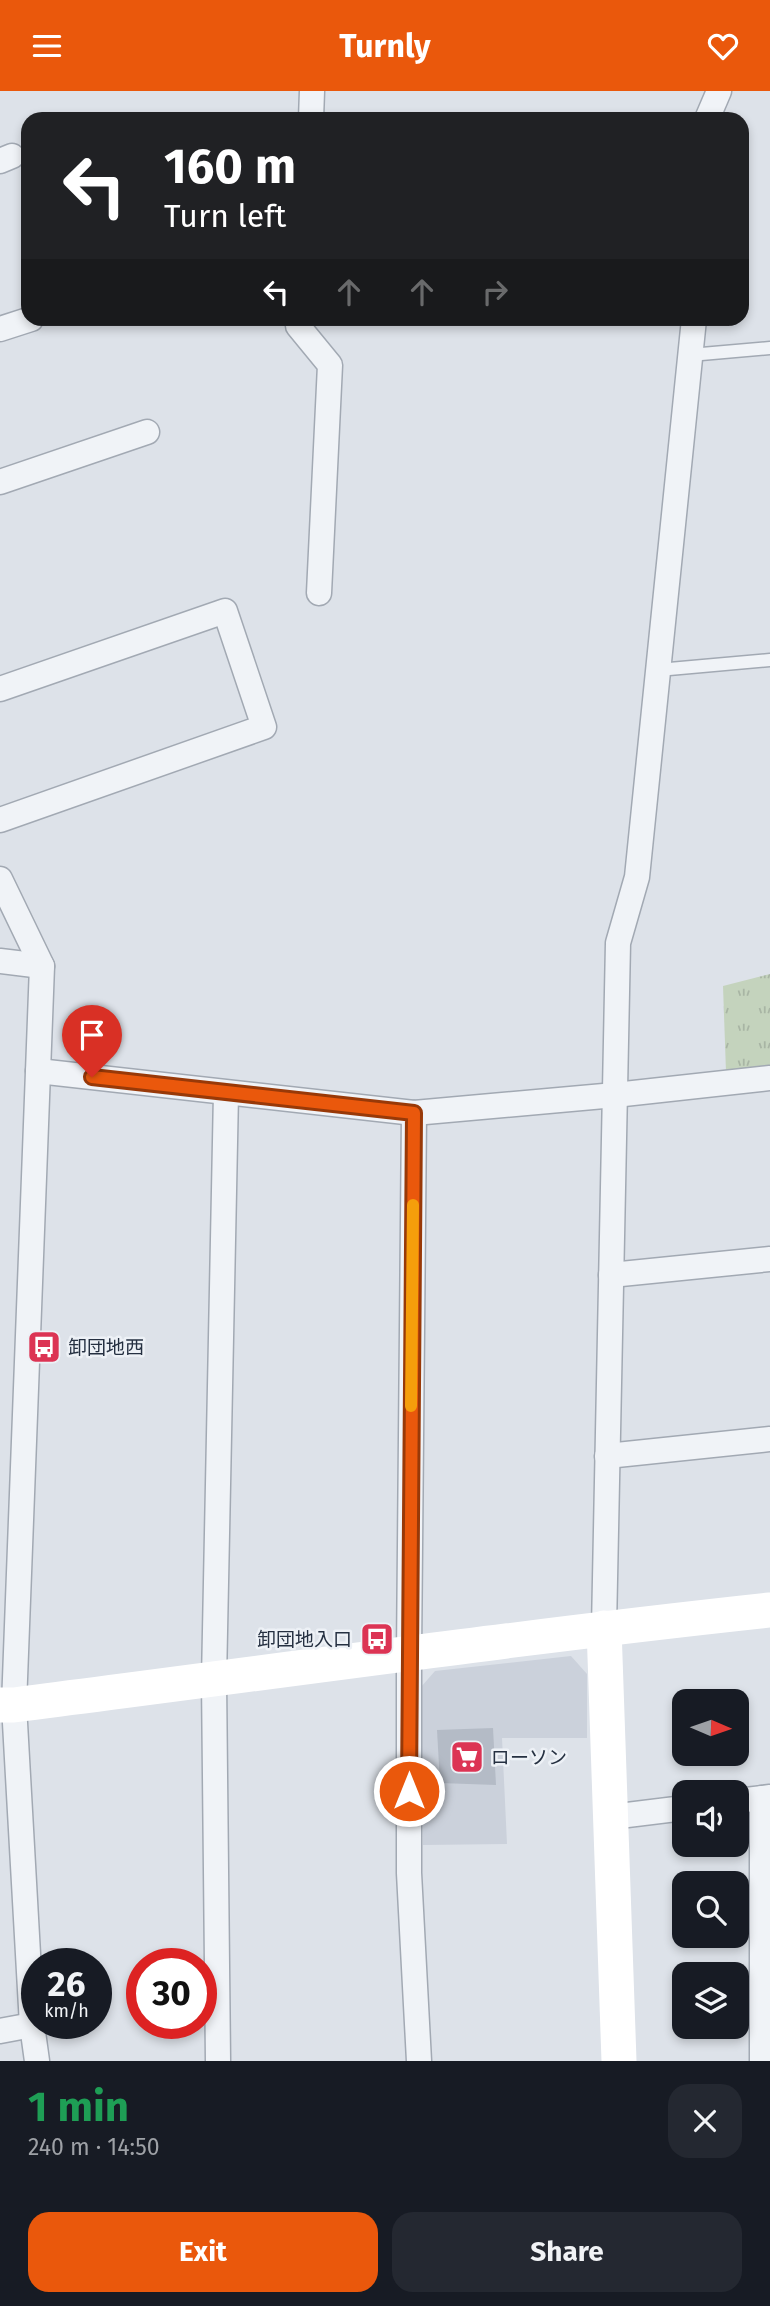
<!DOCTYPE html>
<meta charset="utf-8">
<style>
body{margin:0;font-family:"Fira Sans","Noto Sans JP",sans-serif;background:#242831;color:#f1f3f6;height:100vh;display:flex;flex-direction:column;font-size:26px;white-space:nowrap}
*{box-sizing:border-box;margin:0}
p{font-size:23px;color:#9ea1a6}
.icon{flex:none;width:38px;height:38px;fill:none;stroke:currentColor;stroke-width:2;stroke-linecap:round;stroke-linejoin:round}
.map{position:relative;height:1970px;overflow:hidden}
.drawer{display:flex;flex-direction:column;background:#171b24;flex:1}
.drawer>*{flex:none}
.banner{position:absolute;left:21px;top:21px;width:728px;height:214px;border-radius:21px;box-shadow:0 4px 10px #0003;background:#202124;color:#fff;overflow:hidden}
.needle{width:46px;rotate:92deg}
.tools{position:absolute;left:672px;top:1598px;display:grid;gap:14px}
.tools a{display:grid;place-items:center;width:77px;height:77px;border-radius:14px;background:#171b24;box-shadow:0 4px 10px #0003;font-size:35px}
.speed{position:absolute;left:21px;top:1857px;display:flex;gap:14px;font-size:35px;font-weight:700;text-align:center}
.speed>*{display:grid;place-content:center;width:91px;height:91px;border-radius:50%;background:#171b24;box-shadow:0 4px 10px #0003;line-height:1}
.speed small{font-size:18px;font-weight:400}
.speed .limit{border:10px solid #d22;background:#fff;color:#111}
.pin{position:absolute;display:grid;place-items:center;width:60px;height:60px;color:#fff;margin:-72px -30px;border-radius:50% 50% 50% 0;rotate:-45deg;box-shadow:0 0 7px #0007}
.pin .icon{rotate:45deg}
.me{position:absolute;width:77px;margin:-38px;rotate:0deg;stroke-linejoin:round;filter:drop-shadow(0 0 5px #0008)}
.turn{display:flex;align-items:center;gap:24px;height:147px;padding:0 28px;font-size:32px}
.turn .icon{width:91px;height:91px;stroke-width:2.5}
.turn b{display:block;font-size:49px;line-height:60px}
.lanes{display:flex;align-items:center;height:66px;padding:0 28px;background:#0003;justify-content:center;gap:35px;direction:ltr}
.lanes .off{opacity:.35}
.round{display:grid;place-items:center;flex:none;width:74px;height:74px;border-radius:21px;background:#242831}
.headline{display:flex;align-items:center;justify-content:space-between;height:119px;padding:0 28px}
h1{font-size:42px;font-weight:700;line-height:52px;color:#1e9e55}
.action{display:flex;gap:14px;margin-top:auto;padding:14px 28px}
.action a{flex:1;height:80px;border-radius:21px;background:#ea580c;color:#fff;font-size:28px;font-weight:700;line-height:80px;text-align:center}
.action a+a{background:#242831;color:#f1f3f6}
header{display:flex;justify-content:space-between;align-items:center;height:91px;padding:0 28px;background:#ea580c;color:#fff;font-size:32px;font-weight:700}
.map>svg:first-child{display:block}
.built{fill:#cbd1db}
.grass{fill:url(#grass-tufts)}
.building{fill:#b4bbc6}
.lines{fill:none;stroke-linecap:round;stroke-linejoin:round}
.lane-casing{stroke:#a2a9b3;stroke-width:15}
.street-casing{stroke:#a2a9b3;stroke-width:27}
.lane{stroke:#f0f3f7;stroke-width:12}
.street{stroke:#f0f3f7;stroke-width:24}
.secondary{stroke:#fff;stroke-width:35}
.route-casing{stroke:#983908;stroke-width:18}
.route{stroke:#ea580c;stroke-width:12}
.slow{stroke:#f59e0b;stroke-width:12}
.labels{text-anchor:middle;stroke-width:5;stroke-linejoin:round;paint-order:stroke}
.poi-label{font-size:19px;fill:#253041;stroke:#edf1f6;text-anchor:start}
</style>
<header><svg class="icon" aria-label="menu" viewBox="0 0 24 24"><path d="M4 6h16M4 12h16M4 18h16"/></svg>Turnly<svg class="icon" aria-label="heart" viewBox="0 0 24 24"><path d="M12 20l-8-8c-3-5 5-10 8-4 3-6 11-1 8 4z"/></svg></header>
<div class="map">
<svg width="770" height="1970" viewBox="0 0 770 1970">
<defs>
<pattern id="grass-tufts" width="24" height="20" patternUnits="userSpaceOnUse" patternTransform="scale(1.75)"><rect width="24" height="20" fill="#c4d3bd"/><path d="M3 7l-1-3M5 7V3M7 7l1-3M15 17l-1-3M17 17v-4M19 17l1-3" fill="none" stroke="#a8b5a4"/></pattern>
</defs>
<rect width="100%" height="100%" fill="#dde2e9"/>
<!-- built -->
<path class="built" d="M571,1565L587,1583V1647H502L507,1753L423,1754L421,1596L435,1580Z"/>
<!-- grass -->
<path class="grass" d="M770,883V976L726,981L723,895Z"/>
<!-- building -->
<path class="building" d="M493,1637L496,1694L440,1692L437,1639Z"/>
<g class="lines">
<defs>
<g id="lane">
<path d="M690,264L770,257"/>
<path d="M658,579L770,569"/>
</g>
<g id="street">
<path d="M311,28L312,0"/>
<path d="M707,28L719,0"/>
<path d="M0,70L12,65"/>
<path d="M298,228V235L330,274L319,502"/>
<path d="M0,238L31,228"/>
<path d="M0,391L147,341"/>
<path d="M0,598L225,520L264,636L0,729"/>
<path d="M0,788L42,875L14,1614L32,1934L37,1970"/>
<path d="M0,870L42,875"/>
<path d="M38,980L414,1022L615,1004L770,987"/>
<path d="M414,1022L409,1563V1782L419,1970"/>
<path d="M611,1184L770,1168"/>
<path d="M607,1365L770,1348"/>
<path d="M604,1537L618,852L637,786L694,228"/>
<path d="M737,1710L770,1706"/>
<path d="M611,1726L684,1717"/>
<path d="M0,1940L32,1934"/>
<path d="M218,1970L214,1589L226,1002"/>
<path d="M762,1970V1707"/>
</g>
</defs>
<!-- lane casing -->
<use href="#lane" class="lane-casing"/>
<!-- street casing -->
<use href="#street" class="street-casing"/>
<!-- lane -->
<use href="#lane" class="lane"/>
<!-- street -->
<use href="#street" class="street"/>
<!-- secondary -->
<g class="secondary">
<path d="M604,1537L619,1970"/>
<path d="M0,1614H14C266,1582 518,1546 770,1519"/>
</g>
</g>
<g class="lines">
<defs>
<path id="route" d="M92,986L414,1022L409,1700"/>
</defs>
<!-- route casing -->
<use href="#route" class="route-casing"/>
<!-- route -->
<use href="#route" class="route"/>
<!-- slow -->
<path class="slow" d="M411,1315L413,1114"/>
</g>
<!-- icons -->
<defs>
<symbol id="bus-square" viewBox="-11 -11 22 22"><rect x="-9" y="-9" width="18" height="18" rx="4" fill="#dc3454" stroke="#edf1f6"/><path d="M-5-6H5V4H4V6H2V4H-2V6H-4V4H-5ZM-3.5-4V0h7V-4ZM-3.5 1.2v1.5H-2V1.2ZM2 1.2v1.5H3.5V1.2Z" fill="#fff"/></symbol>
<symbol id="supermarket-square" viewBox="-11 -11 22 22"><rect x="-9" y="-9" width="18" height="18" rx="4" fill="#dc3454" stroke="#edf1f6"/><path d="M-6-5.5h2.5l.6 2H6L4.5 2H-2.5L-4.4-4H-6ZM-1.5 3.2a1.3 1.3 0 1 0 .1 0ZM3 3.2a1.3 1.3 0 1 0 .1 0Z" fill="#fff"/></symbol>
</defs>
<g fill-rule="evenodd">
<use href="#bus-square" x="25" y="1237" width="38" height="38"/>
<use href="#bus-square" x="358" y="1529" width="38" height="38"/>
<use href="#supermarket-square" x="448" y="1647" width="38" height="38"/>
</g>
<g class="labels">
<!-- poi labels -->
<g class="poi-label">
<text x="68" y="1263">卸団地西</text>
<text x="352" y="1555" text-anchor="end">卸団地入口</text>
<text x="491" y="1673">ローソン</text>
</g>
</g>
</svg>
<div class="tools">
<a><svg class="needle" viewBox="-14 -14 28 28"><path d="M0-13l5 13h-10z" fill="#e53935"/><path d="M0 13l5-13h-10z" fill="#9ea1a6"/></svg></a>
<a><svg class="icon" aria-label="sound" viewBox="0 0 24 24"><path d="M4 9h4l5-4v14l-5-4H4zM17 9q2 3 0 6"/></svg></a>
<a><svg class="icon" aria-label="search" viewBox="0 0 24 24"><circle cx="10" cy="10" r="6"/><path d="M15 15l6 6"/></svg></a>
<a><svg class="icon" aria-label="layers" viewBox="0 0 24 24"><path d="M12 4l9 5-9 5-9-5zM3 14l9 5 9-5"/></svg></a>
</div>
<div class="speed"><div>26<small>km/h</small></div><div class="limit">30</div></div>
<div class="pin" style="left:92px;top:986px;background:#d93025"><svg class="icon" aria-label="arrive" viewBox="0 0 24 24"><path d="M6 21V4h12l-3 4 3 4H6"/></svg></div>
<svg class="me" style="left:409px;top:1700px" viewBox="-20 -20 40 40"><circle r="17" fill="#ea580c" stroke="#fff" stroke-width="3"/><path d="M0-11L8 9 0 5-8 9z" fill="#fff"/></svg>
<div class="banner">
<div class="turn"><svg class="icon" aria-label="left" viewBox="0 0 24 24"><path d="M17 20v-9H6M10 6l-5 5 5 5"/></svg><div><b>160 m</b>Turn left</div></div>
<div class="lanes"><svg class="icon" aria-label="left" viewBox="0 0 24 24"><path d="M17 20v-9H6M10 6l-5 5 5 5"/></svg><svg class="icon off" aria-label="ahead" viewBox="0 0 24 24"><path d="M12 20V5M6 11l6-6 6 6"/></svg><svg class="icon off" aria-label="ahead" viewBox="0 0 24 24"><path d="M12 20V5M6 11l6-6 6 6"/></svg><svg class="icon off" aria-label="right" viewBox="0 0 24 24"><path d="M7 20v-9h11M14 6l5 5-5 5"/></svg></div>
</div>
</div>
<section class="drawer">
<div class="headline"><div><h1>1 min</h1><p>240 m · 14:50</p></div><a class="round"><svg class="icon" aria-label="close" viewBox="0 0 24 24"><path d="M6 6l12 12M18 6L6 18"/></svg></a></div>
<div class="action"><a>Exit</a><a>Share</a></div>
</section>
